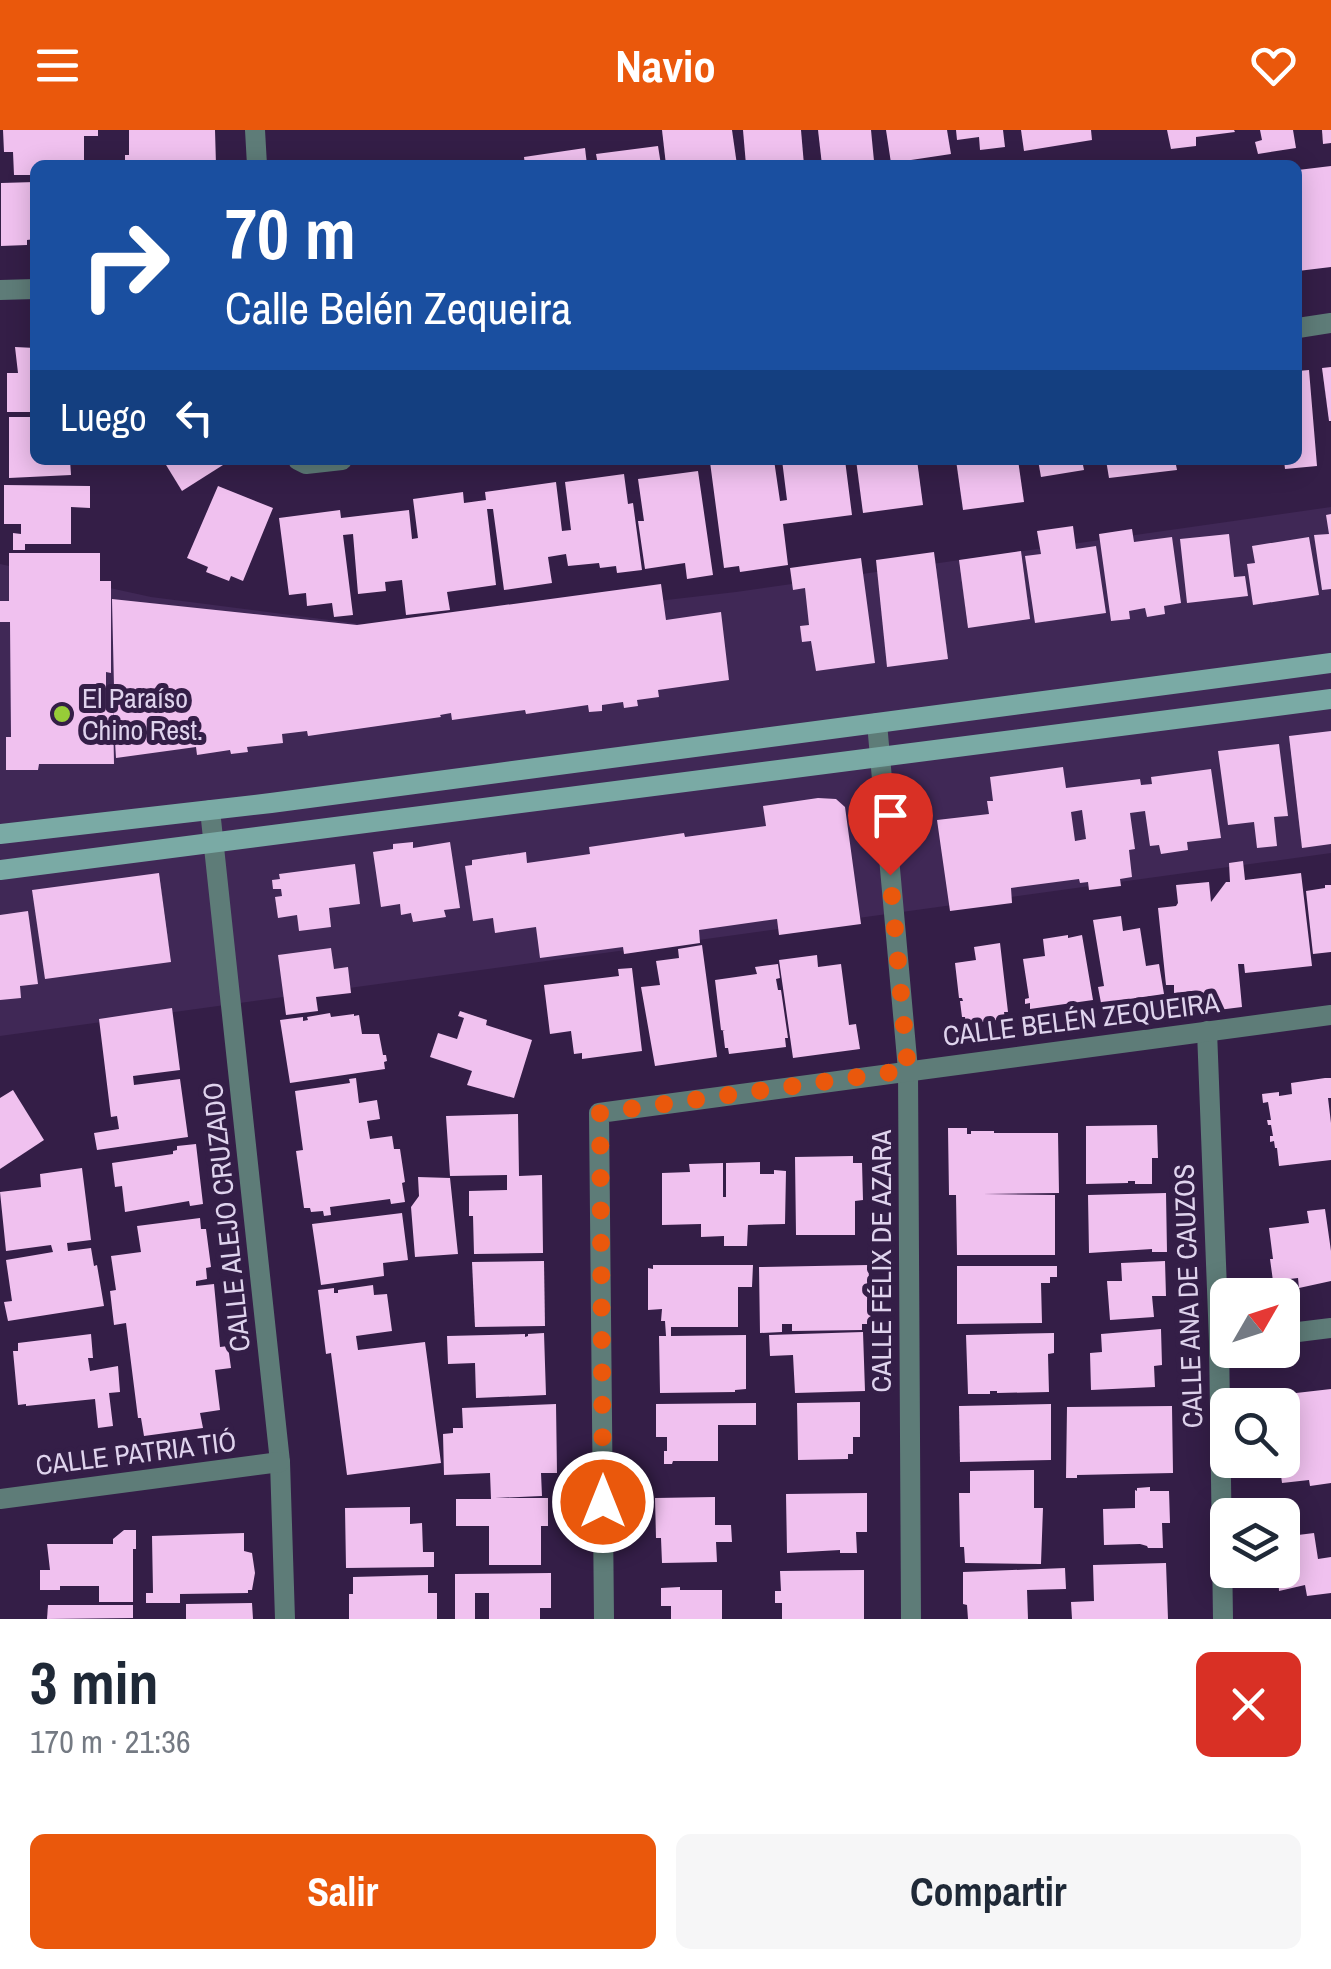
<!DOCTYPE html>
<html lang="es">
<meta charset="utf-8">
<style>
body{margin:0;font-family:"Archivo Narrow",sans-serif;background:#f6f6f7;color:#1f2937;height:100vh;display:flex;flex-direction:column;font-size:38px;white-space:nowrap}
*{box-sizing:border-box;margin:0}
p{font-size:32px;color:#747a83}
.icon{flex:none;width:55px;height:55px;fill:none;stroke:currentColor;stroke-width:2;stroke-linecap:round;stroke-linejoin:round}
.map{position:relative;height:1489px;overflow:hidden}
.drawer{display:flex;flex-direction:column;background:#fff;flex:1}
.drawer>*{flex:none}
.banner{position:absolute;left:30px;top:30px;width:1272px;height:305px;border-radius:15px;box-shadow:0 5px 25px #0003;background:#1a4fa0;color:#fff;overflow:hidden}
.needle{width:65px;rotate:51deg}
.buttons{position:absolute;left:1210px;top:1148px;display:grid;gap:20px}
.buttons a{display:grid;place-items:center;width:90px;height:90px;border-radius:15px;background:#fff;box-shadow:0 5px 25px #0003;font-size:50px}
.pin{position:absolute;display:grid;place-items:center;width:85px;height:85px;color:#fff;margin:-102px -42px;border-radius:50% 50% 50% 0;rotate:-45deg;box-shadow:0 0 10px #0007}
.pin .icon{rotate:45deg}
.me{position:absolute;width:110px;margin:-55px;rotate:0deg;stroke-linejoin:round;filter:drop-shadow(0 0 8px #0008)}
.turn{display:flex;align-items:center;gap:35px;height:210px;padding:0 30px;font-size:45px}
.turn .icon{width:130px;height:130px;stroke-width:2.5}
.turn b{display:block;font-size:70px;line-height:85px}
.then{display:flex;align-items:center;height:95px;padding:0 30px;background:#0003;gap:20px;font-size:38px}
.round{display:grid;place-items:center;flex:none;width:105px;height:105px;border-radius:15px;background:#f6f6f7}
.headline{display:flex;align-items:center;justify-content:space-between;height:170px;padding:0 30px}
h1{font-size:60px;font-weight:700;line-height:75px}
.action{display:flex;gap:20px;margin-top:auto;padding:20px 30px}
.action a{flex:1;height:115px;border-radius:15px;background:#ea580c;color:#fff;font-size:40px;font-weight:700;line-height:115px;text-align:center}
.action a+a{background:#f6f6f7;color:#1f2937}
header{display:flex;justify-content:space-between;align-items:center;height:130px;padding:0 30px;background:#ea580c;color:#fff;font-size:45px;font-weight:700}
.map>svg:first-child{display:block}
.built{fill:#402856}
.building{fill:#f0c1ef;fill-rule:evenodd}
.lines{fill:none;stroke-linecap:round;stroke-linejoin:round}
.street{stroke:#5e7c78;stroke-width:20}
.secondary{stroke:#7aaaa5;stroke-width:20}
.route{stroke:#ea580c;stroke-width:18;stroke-dasharray:0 32.4}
.poi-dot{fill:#97cc38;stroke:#341e47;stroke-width:4}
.labels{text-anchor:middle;stroke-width:10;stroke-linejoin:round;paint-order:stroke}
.poi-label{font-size:28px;fill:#dfd3ed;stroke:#341e47;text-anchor:start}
.street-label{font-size:28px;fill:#dfd3ed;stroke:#341e47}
</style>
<header><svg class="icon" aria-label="menu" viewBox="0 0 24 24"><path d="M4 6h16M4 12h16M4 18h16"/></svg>Navio<svg class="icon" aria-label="heart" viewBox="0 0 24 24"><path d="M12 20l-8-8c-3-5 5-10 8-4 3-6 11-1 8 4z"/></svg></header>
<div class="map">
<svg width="1331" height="1489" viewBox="0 0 1331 1489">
<rect width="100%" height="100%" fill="#341e47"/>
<!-- built -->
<path class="built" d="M1331,377V723L0,906V434L151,467L406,500L736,462Z"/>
<!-- building -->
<g class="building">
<path d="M3,0H98V6H84V35H35V45H14L13,22H4Z"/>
<path d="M129,0H215L216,35H125V25H129Z"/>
<path d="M662,0H732L737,35H666Z"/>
<path d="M743,0H801L804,35H746Z"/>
<path d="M818,0H871L874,31L822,35Z"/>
<path d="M886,0H947L951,24L891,33Z"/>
<path d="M956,0H1003L1005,17L980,20L979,7L957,10Z"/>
<path d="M1021,0H1091L1092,10L1024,21Z"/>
<path d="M1167,0H1234L1235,2L1196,7V16L1171,19Z"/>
<path d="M1260,0H1293L1296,18L1258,24L1255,12L1262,10Z"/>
<path d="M1322,0H1331V13L1323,14Z"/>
<path d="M658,16L661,35H598L596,24Z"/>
<path d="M585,18L587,35H525L524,27Z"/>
<path d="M1331,36V137L1298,141V40Z"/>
<path d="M35,52V109L27,110V115L1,116V53Z"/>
<path d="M15,217L35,218V282H7V243H18Z"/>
<path d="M1331,237V291H1329L1322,238Z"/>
<path d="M1309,240L1317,336L1285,339L1284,330H1298V241Z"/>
<path d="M9,287H35V330H70L71,345L9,348Z"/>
<path d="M163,330H220L223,335L182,361Z"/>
<path d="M723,330H774L780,371L787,370L782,330H845L852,385L783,394L788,435L740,442L739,436L724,438L710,332Z"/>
<path d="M856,330H917L923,375L863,383Z"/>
<path d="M956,330H1018L1024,372L963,380Z"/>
<path d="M1038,330H1082L1084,340L1041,347Z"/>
<path d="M1106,330H1175L1177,340L1109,348Z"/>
<path d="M698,341L713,445L687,449L685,433L645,439L638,391H644L638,349Z"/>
<path d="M624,344L628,374L633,373L642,440L617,443L616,436L600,438L599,433L568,436L566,424L548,427L552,453L504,460L493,379H487L496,455L447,462L450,480L406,485L402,450L385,452L386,461L358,464L353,404L343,405L353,485L334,487L332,473L307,476L306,463L289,465L279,388L340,380L341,388L409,380L412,409L418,408L413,369L463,362L464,373L486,370L485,362L556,352L562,401L571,400L565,352Z"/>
<path d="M4,355L90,356V378L71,377V414H25V420H13V403L21,404V394H4Z"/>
<path d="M218,356L273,378L243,451L231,446L229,451L206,442L208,437L187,428Z"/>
<path d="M1331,384V459L1322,460L1314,405L1329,404L1326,385Z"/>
<path d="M1073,396L1076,419L1096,416L1106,483L1035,493L1025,426L1041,424L1037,401Z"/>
<path d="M1132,399L1134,412L1172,407L1181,473L1164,476L1165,484L1147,487L1145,478L1129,481L1130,489L1111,491L1099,404Z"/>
<path d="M1229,404L1234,447L1245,446L1248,466L1187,473L1180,409Z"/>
<path d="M1309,407L1319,465L1253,475L1247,434L1255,433L1252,416Z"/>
<path d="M1021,421L1030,489L968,498L959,430Z"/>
<path d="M934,422L948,529L887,537L876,430Z"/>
<path d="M9,423H100V451H111V543L106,542V557H114L112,469L357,495L661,454L666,490L721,482L729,550L658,560L659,567L637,570L638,576L624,578L623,572L602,575V581L589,582L588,575L526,584L525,580L452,590L451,583L440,585L441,587L308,606L307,601L282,604L283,613L247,617L248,622L231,624L230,620L197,625L196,617L116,628L113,579L114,634H39L38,640H6V607H11L10,492H0V471H9Z"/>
<path d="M861,428L875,533L816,541L811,511L802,512L800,496L809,495L805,458L793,460L790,438Z"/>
<path d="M1331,601V714L1302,718L1289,606Z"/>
<path d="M1279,614L1288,686L1274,687L1277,716L1257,718L1254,692L1228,695L1218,621Z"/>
<path d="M1063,637L1066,658L1140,649L1141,655L1152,654L1151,647L1211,639L1221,708L1187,712L1188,720L1161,724L1159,715L1150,716L1145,681L1130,683L1135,719L1129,720L1132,747L1120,749L1121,756L1089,760L1088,752L1080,753L1079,749L1011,758L1012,773L950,781L937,690L989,684L987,671H993L990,647ZM1082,680L1086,709L1075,711L1071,682Z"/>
<path d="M818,668L836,669L845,677L861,794L779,805L777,789L699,800L700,813L624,824L623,817L540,828L536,797L495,803L493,788L473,791L465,736L472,735V730L526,722L527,733L590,724L589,717L684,703L685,707L766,696L763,676Z"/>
<path d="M413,712V718L450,712L460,778L444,780L446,787L413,792L411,783L401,785L400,774L381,777L373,722L393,719V714Z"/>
<path d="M1243,731L1245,750L1301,743L1312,836L1245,843L1244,834H1238L1242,877L1218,880L1217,865L1193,867L1192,861L1174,863V855H1166L1158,778L1176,776L1178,773L1176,755L1209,752L1211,772L1226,752H1230L1229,733Z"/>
<path d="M355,734L360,774L329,778L331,797L299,801L297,785L278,788L275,767L282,766L281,759H273L272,750L280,749L279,744Z"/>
<path d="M159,743L171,832L45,849L32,760Z"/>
<path d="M1325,755H1331V822L1313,824L1306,761L1325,758Z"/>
<path d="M28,781L38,854L20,856L21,868L0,870V785Z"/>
<path d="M1121,786L1123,801L1140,798L1146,836L1159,834L1164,864L1101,873L1098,857L1104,856L1093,790Z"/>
<path d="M1068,805V808L1082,805L1093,870L1030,879V873L1025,874V869L1029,868L1023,829L1045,826L1043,809Z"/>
<path d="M1000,813L1008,882H1004L1005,889L966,894L965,887H962L960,871H963L962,868H959L955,833L976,830L974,817Z"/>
<path d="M702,815L717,927L655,936L641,857L660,855L656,831L679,828L678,819Z"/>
<path d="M331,818L334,839L348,837L351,863L316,867L318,881L286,885L278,825Z"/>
<path d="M817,825L818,837L841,834L849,895L856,894L860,919L793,928L779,830Z"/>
<path d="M778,834L780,848L776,849L778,860H781L788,908H785L786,917L729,924L728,918H725L723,901H725L721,900L715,850L757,844L755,837Z"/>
<path d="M632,838L642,921L582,929V923L574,924L571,901L550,904L544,855L619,846L618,839Z"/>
<path d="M172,878L180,940L133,946L134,955L180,949L188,1007L97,1020L94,1003L119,999L117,986L111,987L99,889Z"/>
<path d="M460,881L487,890L486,895L532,910L514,968L467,955L472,941L430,927L438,903L457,909L464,888L458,886Z"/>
<path d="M330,883L331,887L354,884V886L359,885L362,904H379L383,925H386L387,931L384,932L385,939L290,953L280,890L303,887V891L308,890L307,887Z"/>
<path d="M356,948L359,973L377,970L380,989L367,991L370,1009L392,1006L394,1019H400L405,1052L402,1053L405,1072L391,1074L390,1069L330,1077L331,1085L324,1086L323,1081L311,1082L310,1078H304L296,1021L303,1020L295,961L350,953L349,949Z"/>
<path d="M1325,948H1331V968H1328L1331,993V1030L1279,1036L1277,1018H1275L1274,1011L1270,1012V1006H1273L1271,995H1268L1267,990H1271L1268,972L1263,973L1262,964L1279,962V966L1292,964L1291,953Z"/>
<path d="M13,960L44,1010L0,1039V968Z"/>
<path d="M518,984L519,1046L542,1045L543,1123L474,1124L473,1086H469V1061L507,1060V1045L450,1046L446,986Z"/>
<path d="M1157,995L1158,1028H1152V1054H1135V1051H1128V1053L1086,1054V996Z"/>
<path d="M948,998H967V1004H971V1001H994V1003H1058L1059,1063L983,1064L1055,1065V1125H957L956,1065H949Z"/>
<path d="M196,1014L203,1074L190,1076L189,1071L125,1082L122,1056L115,1057L112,1033L173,1024V1021L177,1020V1016Z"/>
<path d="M853,1026V1033H862L863,1070L855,1071V1105H796L795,1027Z"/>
<path d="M760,1032V1044H774V1040L786,1041L785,1094L748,1095L747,1116H724V1106L701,1107V1094L662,1095V1043L690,1042L689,1034L723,1033V1067H726V1033Z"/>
<path d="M82,1038L91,1110L67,1113L68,1121L91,1118L94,1136L97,1135L104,1176L8,1191L4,1172L12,1171L6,1130L53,1122L51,1115L6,1121L0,1062L41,1057L40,1044Z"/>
<path d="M418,1047L450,1048L458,1124L415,1127L411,1077L419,1066Z"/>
<path d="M1166,1063L1167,1122H1152V1119L1089,1123L1088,1065Z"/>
<path d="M1325,1079L1331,1121V1151L1299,1158L1298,1148L1273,1151L1270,1129H1273L1269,1098L1309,1093L1307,1081Z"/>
<path d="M402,1083L408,1130L383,1133L384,1146L321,1155L312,1094Z"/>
<path d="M200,1088L201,1099H206L211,1137L206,1138L207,1149L196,1151V1156L214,1154L220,1217L228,1216L231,1238L215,1240L220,1280L200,1283L203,1298L144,1306L141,1288H138L126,1193L114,1195L110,1161L116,1160L111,1126L141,1122L137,1096Z"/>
<path d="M544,1131L545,1196L475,1197L472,1132Z"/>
<path d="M1165,1131L1166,1166H1152L1154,1187L1110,1190L1107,1151H1122L1121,1133Z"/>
<path d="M653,1135H753L752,1157H738V1197H671V1206L746,1205V1259L735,1260V1262L660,1263L659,1206H666L665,1191H661L662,1179L648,1180V1138L653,1139Z"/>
<path d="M868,1135L870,1159L869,1180L871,1185L869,1194H862V1200L792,1201V1194H782V1202L760,1203L759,1137Z"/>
<path d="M957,1136H1057V1147H1050V1153H1041L1042,1193L957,1194Z"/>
<path d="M373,1155L374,1165L387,1164L392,1201L356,1206L358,1220L425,1212L441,1333L347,1345L331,1223L326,1224L318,1160L334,1158V1163H338V1160Z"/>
<path d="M1161,1199L1162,1235L1154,1236L1155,1257L1091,1260L1090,1223L1102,1222L1101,1204Z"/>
<path d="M863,1202L865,1261L795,1263L793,1225L770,1226L769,1205Z"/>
<path d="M544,1203L546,1265L476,1268L475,1233L448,1234L447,1206L525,1204V1207L528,1206V1204Z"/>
<path d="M1054,1203V1223L1048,1224L1049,1262L997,1263V1261H990V1264H968L966,1205Z"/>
<path d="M91,1204L93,1228H88L90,1241L118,1236L120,1262L109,1263L113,1296L98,1298L95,1269L26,1276V1274L18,1275L13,1221H18V1213Z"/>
<path d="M1331,1259V1353L1310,1356L1309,1350L1282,1353L1279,1330H1282V1275H1263L1262,1267Z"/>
<path d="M860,1272V1307H853V1324H848V1329L798,1330L797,1273Z"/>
<path d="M756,1273V1295H718V1331H673L672,1334H664V1321H667V1307H656V1274Z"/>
<path d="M556,1274L557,1343H541L542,1366L495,1368H548V1396H541V1435H489V1396H456V1369H491L490,1343L444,1345L443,1304L453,1303V1298H463L462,1278Z"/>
<path d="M1051,1274V1330L960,1332L959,1276Z"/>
<path d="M1172,1276L1173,1343L1077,1345V1348H1066L1067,1277Z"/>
<path d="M1034,1340V1378H1043L1041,1434L965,1433L964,1417H960L959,1363H970V1341Z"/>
<path d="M1150,1357V1361H1169L1170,1393H1162L1163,1418H1148L1147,1416L1140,1414L1104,1415L1103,1379L1135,1378V1360L1137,1361V1358Z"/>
<path d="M867,1363V1402H856L857,1423H840V1420L787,1423L786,1364Z"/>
<path d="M715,1367V1395H731L732,1412H716L717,1432L662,1433L661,1408H656L655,1368Z"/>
<path d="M410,1377V1394L422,1393L423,1422H434V1437L346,1438L345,1378Z"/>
<path d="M124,1400H136V1419H133V1472H99V1456H60V1460H40V1440H50L47,1414H113V1409Z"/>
<path d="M244,1403V1421L252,1423L255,1443L252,1460H248V1463L180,1464V1473H146V1463H153L152,1406Z"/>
<path d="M1314,1403L1318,1429L1331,1427V1463L1307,1466L1305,1455L1279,1461L1278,1440H1282V1407Z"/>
<path d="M1166,1433L1168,1489H1072L1071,1472L1094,1471L1093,1435Z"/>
<path d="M1065,1438L1066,1459L1027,1460L1028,1489H968L967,1475L963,1474V1442Z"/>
<path d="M864,1440V1489H782V1473H775V1461H781L780,1441Z"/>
<path d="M551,1443V1478H540V1489H489V1463H475V1489H455V1444Z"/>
<path d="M428,1445V1463H437V1489H349V1464H353V1447Z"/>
<path d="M680,1457V1460H722V1489H671V1476H661V1458Z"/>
<path d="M252,1473L253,1489H186V1474Z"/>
<path d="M48,1475H133V1488L47,1489Z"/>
</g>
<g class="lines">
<!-- street -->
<g class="street">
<path d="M255,0L257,35"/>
<path d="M0,160L35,159"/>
<path d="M1298,198L1331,193"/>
<path d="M298,330L306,334L342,330"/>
<path d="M877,593L908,940L911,1489"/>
<path d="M210,680L280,1332L285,1489"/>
<path d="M1207,901L1219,1211L1223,1489"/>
<path d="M1282,1204L1331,1198"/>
<path d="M0,1369L280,1332"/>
<path d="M604,1489L599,983L1331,885"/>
</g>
<!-- secondary -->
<g class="secondary">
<path d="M0,704L271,673L1331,533"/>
<path d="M0,740L1331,569"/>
</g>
</g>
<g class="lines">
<!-- route -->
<path class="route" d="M603,1372L600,983L908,940L890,745"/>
</g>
<!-- markers -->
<circle class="poi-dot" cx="62" cy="584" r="10"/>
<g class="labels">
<!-- poi labels -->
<g class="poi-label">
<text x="82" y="578">El Paraíso<tspan x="82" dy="32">Chino Rest.</tspan></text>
</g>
<!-- street labels -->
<g class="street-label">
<text transform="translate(1081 889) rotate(-7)" y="10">CALLE BELÉN ZEQUEIRA</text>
<text transform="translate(226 1087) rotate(-96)" y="10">CALLE ALEJO CRUZADO</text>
<text transform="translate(881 1131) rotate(-90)" y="10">CALLE FÉLIX DE AZARA</text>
<text transform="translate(1188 1166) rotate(-92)" y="10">CALLE ANA DE CAUZOS</text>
<text transform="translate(136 1323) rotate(-7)" y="10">CALLE PATRIA TIÓ</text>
</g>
</g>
</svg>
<div class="buttons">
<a><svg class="needle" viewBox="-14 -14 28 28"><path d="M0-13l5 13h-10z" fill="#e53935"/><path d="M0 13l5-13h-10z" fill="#747a83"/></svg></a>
<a><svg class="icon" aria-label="search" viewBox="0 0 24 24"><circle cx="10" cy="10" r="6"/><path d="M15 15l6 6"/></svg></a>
<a><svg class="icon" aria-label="layers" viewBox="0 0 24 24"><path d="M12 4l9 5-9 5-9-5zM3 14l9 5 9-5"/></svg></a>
</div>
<div class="pin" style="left:890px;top:745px;background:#d93025"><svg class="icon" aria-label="arrive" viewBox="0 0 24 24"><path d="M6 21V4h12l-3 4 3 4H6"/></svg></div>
<svg class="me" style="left:603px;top:1372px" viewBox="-20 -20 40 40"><circle r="17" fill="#ea580c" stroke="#fff" stroke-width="3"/><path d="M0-11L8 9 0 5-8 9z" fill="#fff"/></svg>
<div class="banner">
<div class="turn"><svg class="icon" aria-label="right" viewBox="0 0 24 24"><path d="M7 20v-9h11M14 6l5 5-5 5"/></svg><div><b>70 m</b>Calle Belén Zequeira</div></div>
<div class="then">Luego<svg class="icon" aria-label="left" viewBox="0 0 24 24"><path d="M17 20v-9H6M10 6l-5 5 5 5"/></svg></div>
</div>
</div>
<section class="drawer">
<div class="headline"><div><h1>3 min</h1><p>170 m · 21:36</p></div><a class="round" style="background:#d93025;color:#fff"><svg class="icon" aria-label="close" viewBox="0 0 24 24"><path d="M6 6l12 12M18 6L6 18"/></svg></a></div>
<div class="action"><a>Salir</a><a>Compartir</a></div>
</section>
